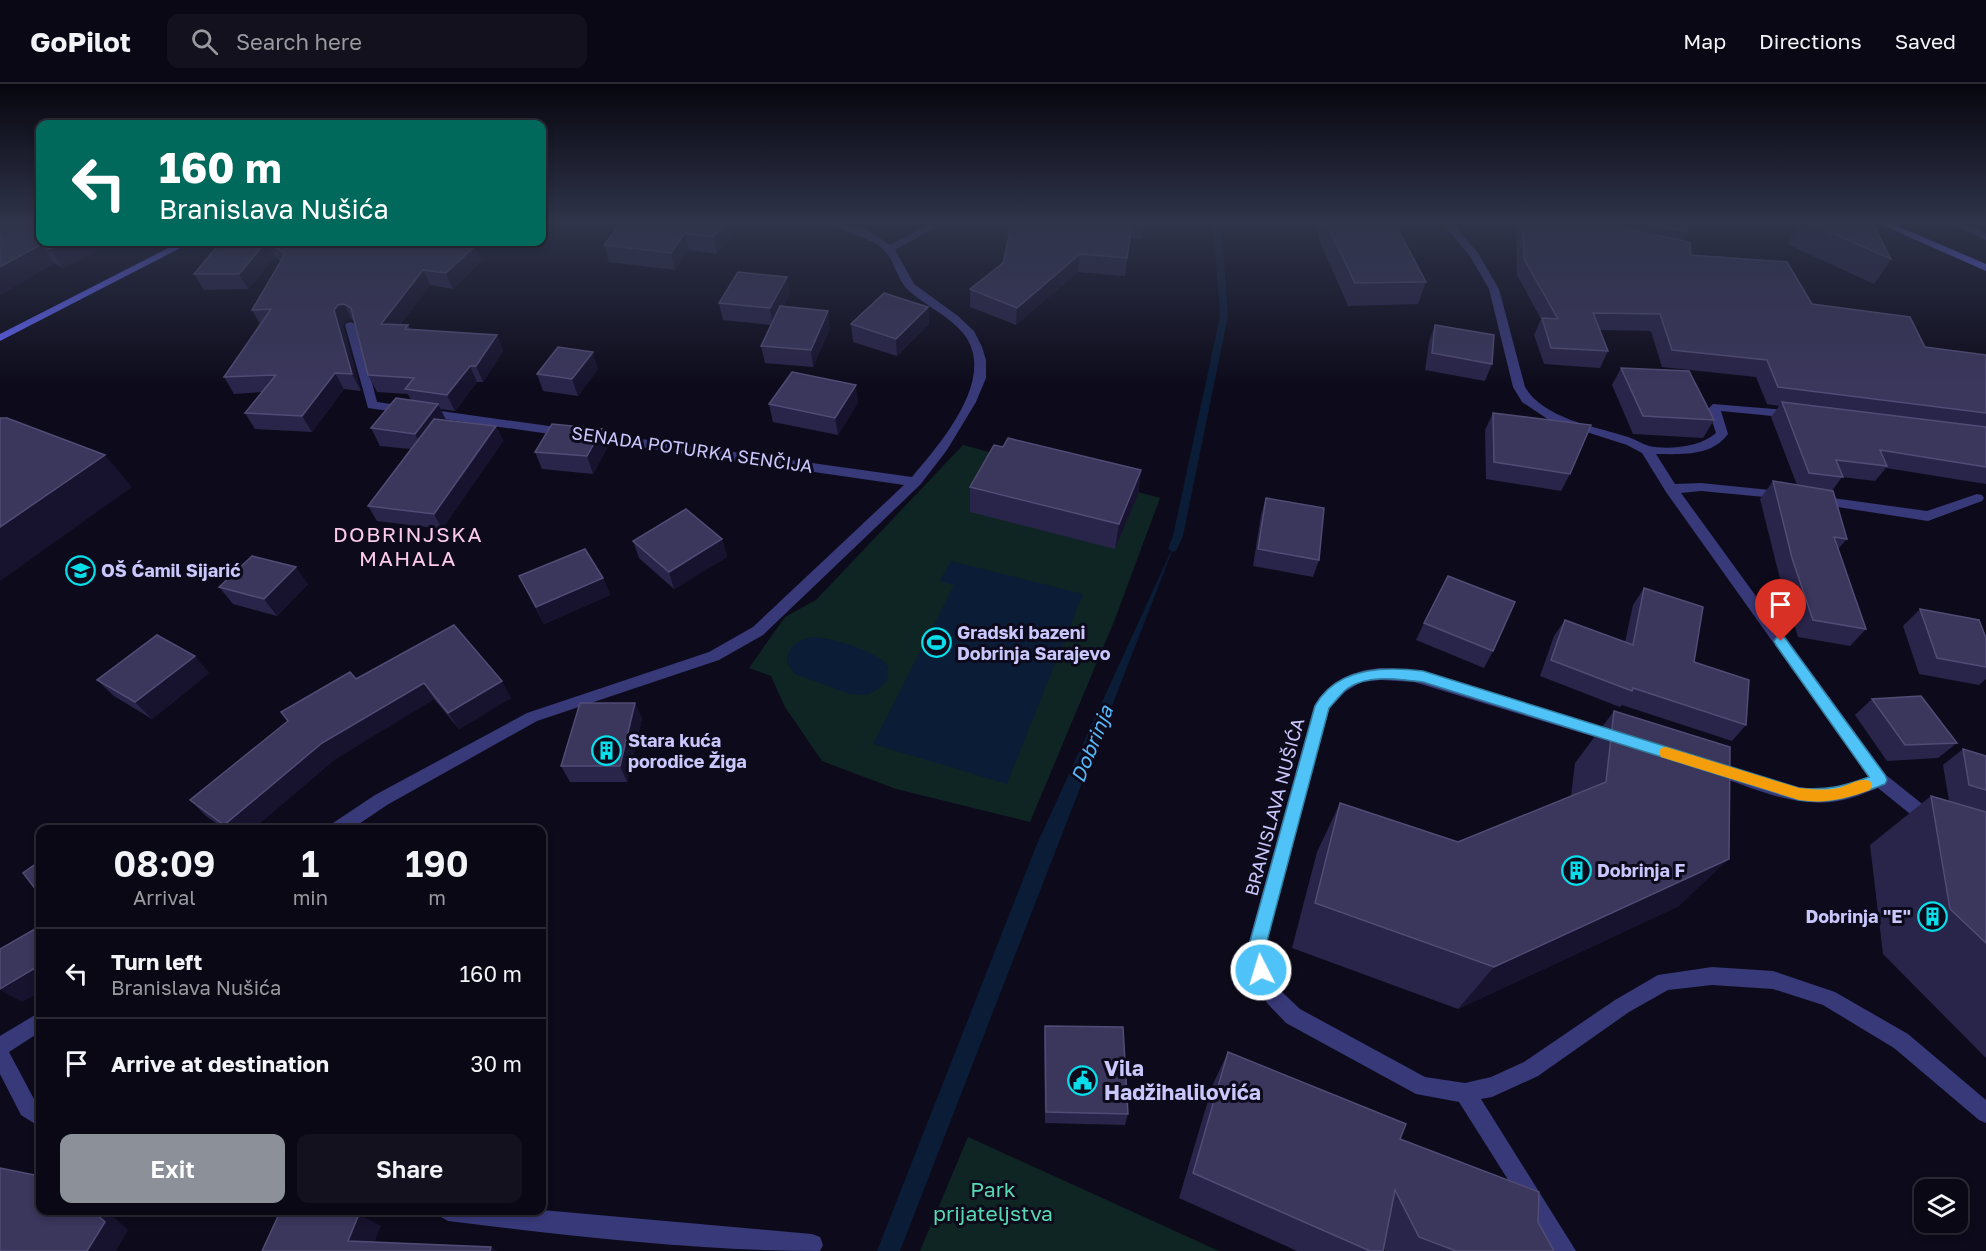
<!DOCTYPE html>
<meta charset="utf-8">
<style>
body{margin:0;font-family:"Golos Text",sans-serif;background:#13111d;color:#f1f3f6;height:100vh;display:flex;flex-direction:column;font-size:22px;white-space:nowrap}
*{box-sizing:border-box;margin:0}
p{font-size:20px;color:#999aa0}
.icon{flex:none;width:33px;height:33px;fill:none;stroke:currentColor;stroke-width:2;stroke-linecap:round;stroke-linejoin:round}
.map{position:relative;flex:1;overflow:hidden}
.drawer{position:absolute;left:36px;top:741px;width:510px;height:390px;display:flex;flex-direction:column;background:#0a0814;border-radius:12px;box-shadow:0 3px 9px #0003,0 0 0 2px #2a2934}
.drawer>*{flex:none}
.guide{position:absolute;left:36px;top:36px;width:510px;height:126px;border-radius:12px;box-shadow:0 3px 9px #0003,0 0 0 2px #2a2934;background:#00695c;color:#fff;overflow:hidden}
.tools{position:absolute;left:1914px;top:1095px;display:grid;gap:12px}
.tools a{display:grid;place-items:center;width:54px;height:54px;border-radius:12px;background:#0a0814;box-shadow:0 3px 9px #0003,0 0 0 2px #2a2934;font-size:30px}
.pin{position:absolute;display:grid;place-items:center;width:51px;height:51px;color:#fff;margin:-62px -26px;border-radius:50% 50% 50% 0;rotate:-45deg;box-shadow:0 0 6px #0007}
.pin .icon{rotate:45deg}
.me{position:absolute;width:66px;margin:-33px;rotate:355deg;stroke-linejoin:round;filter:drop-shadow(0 0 4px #0008)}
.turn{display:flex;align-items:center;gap:21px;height:126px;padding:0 24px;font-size:27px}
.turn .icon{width:78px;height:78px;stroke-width:2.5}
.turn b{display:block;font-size:42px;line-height:51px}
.eta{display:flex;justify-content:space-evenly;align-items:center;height:102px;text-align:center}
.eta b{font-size:36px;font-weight:600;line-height:42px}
.action{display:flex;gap:12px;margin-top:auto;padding:12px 24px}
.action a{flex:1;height:69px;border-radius:12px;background:#8c9099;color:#fff;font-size:24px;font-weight:600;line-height:69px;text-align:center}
.action a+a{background:#13111d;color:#f1f3f6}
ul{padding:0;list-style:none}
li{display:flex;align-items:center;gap:18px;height:90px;padding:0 24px;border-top:2px solid #2a2934}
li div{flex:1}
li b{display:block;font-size:22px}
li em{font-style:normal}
header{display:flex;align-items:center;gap:36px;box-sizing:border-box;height:84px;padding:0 30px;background:#0a0814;border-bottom:2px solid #2a2934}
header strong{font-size:28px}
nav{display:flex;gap:33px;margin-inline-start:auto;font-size:21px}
.search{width:420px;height:54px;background:#13111d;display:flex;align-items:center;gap:15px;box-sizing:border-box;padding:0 21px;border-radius:12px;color:#999aa0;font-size:22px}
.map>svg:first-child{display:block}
.green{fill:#0f2523}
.water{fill:#0a1c36}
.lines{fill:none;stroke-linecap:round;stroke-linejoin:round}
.stream{fill:#0a1c36;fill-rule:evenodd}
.street{fill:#383979;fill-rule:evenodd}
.secondary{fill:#6165fa;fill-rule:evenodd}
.wall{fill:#292449}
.shaded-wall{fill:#17132e}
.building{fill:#3a365c;stroke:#514c75;stroke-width:1.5}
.route{fill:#4fc3f7;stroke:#337fa1;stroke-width:1.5}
.slow{fill:#f59e0b}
.labels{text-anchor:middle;stroke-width:6;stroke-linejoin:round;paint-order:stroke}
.street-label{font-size:18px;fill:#cac7fd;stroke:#0d0b1b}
.poi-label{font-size:18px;font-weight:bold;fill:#cac7fd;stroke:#0d0b1b;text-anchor:start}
.water-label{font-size:20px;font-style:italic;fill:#59b8fa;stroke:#0d0b1b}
.quarter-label{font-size:21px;letter-spacing:1.5px;fill:#fdc9ed;stroke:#0d0b1b}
.near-poi-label{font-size:21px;font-weight:bold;fill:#cac7fd;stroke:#0d0b1b;text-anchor:start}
.near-park-label{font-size:21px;fill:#57d9b2;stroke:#0d0b1b}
</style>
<header>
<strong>GoPilot</strong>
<div class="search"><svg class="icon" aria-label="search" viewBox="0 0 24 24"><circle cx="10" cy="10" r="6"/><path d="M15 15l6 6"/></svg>Search here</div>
<nav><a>Map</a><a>Directions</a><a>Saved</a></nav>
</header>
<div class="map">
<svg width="1986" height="1167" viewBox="0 0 1986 1167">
<rect width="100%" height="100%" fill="#0d0b1b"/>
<!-- green -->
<g class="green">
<path d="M963,361L1160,414L1115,535L1030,738L896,705L822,677L785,623L771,592L749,584L785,533L816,516Z"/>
<path d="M968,1053L1219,1167H920Z"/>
</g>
<!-- water -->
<g class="water">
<path d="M1178,452L900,1167H877L1037,760Z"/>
<path d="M951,477L1083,510L1007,700L873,660L954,501L940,497Z"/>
<path d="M812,553C830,553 877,567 888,582L887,596L882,602L868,611L850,610L795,590L787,579C787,563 797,556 812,553Z"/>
</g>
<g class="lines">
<!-- stream -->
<path class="stream" d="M1213,138H1221L1228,232L1183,452L1176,467L1173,468L1168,465L1173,452L1220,232Z"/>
<!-- street -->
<g class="street">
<path d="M829,138C850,137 873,148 890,161L933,138H945L895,166L914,200L958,232L974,247L982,263L986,276V294L976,318L947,366L920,401L763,551L719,576L537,637L387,721L350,746H328L330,741L375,711L527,629L709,568L753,543L904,401L368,324L345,241L347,239L351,238L357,241L377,318L912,393C940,360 999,293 963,249C948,231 926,222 909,207C896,195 895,175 882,164C867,151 843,150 829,138Z"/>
<path d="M1441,138H1451L1478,169L1499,205L1525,303C1544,335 1594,342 1628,353C1635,355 1642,360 1649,362C1668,366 1701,363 1716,349L1708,325L1713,320L1798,327L1800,330L1794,334L1721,327L1728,350C1711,373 1681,370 1656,370L1675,400L1701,399L1790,408L1792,411L1785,415L1701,407L1681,409L1886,691L1921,719L1940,729L1942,734L1940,739L1934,741L1909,729L1878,704C1865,709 1852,715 1838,717C1794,725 1748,702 1707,688L1705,683L1707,678L1713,676C1753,690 1799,712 1842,703C1851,700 1860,696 1869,693L1666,408L1642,369L1627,361L1549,336L1522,318L1513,303L1489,205L1470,172Z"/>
<path d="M1945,138H1958L1986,149V156Z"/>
<path d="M1977,410L1982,411L1984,414L1982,417L1928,437L1818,420L1811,416L1818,412L1927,427Z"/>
<path d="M1381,584L1423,587L1618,648L1624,649L1626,654L1624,659L1618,660L1414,598L1381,596L1361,598L1345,608L1329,625L1266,861L1270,886L1281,907L1300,925L1425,993L1465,999L1491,993L1524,978L1615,916L1658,891L1712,883L1773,887L1835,908L1908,950L1986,1016V1039L1979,1036L1894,964L1823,921L1773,905L1712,901L1668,906L1629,928L1538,992L1492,1013L1481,1015L1576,1167H1553L1459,1018L1416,1010L1286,939L1267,919L1252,887L1248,861L1314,622C1328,597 1354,586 1381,584Z"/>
<path d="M40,928V948L9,968L35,1017L40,1021V1043L21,1031L0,990V952Z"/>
<path d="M438,1126H542L812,1150L820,1153L823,1161L820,1167C697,1167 570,1152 448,1137L441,1133Z"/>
</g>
<!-- secondary -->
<g class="secondary">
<path d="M1875,138H1888L1986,180V187Z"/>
<path d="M180,158H192L0,257V250Z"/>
</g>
</g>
<!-- wall -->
<g class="wall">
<path d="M0,138L40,158H115L63,184L54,179L0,211Z"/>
<path d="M745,138L717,170L689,166L675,186L609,178L604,161Z"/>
<path d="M999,138H1145L1141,155L1130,154L1125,192L1078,188L1016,241L970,223V205L1003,179L1011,145L999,144Z"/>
<path d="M1314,138H1394L1426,198L1418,220L1348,222L1318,153L1319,148Z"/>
<path d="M1516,138H1687L1688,148L1683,157L1691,171L1812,220L1925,263L1986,271V400L1886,384L1875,397L1842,393L1832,407L1847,455L1838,465L1866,545L1850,562L1798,553L1779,491L1760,415L1773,397L1797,401L1771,333L1779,322L1767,320L1756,293L1662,283L1651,247L1600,246L1608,267L1600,284L1544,280L1534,251L1541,235L1517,191Z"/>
<path d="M1801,138H1872L1891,175L1874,200L1787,160Z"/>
<path d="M221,158H443L481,177L453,205L430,201L400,241H408L410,245L497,251L503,267L483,298H477L455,327L440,325L446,336L496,342L503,357L442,445L377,437L368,422L410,365L380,362L371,344L411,316L408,310L377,308L368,291L354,237L352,236L346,237L343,242L361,307L344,305L312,348L255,345L245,329L262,308L234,310L224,293L260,240L252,226L281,177L275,173L248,205L204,206L194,190Z"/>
<path d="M790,210L783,223L830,244L813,283L765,279L761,262L771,241L723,236L719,219Z"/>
<path d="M928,223L929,240L897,272L853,258L851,240Z"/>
<path d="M1435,241L1492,280L1485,297L1425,286L1429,258Z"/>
<path d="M1621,284L1714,336L1703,354L1633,350L1612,301Z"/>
<path d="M598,285L578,312L543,307L537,290Z"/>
<path d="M858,318L838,351L773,338L769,320Z"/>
<path d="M1493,329L1570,390L1561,407L1486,395L1485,346Z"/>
<path d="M602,345L608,362L593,390L542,385L535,368Z"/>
<path d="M1003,363L1141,386L1138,411L1115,465L970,428V403Z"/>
<path d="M1266,414L1319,476L1313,493L1253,482L1261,431Z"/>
<path d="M722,455L727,473L674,505L639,474L633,457Z"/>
<path d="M519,492L603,494L610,511L544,540Z"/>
<path d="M308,500L277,532L233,520L219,503Z"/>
<path d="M1644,504L1694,578L1746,641L1732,657L1622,621L1620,623L1540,592L1554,552L1565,536L1625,558L1633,521Z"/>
<path d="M1920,525L1986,554V595L1979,601L1919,590L1903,542Z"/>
<path d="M1424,539L1493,567L1484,584L1416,556Z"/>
<path d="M454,541L511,614L459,645L434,615L335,675L252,746H226L206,732L190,716L356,595Z"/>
<path d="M209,589L152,635L114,612L97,596Z"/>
<path d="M1872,615L1957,659L1938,674L1887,677L1855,631Z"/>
<path d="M635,619L642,635L627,698H570L561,682Z"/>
<path d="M1614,627L1679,822L1458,925L1292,864L1317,768L1340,719L1458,758L1571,712L1575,679Z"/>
<path d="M1963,665L1986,672V728L1949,717L1943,681Z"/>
<path d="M1931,712L1986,728V974L1883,870L1870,761Z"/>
<path d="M1045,942L1128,1030L1125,1041L1045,1039L1044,954Z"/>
<path d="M1228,968L1400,1055L1538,1138L1554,1167H1385L1383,1163V1167H1297L1179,1114L1213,1000Z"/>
</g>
<!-- shaded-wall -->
<g class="shaded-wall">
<path d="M0,138H39L0,157Z"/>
<path d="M727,138H745L717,170L713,153Z"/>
<path d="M1143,138H1145L1141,155Z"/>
<path d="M685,149L689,166L675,186L671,169Z"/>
<path d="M64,158H115L63,184L50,165Z"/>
<path d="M267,158L275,173L248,205L239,190Z"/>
<path d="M40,161L54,179L0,211V183Z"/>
<path d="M475,162L481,177L453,205L446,189Z"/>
<path d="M1080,170L1078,188L1016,241L1017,224Z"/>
<path d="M423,186L430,201L389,256L381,240Z"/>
<path d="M787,193L790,210L773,241L770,224Z"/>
<path d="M344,220L352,236L346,237L343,242L361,307L352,290L334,226L338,221Z"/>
<path d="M928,223L929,240L897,272L896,255Z"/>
<path d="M828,227L830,244L813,283L811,266Z"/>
<path d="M497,251L503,267L483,298L476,282Z"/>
<path d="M593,268L598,285L578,312L572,295Z"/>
<path d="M470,282L477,298L455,327L447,311Z"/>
<path d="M335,289L344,305L312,348L302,332Z"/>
<path d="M856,301L858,318L838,351L835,334Z"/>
<path d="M438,320L447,338L424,367L415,350Z"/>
<path d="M496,342L503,357L442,445L434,430Z"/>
<path d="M602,345L608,362L593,390L587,372Z"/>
<path d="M105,371L132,403L0,497V443Z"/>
<path d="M1141,386L1138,411L1115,465L1119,440Z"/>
<path d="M722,455L727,473L674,505L669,488Z"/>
<path d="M296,483L308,500L277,532L264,515Z"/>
<path d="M603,494L610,511L544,540L536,523Z"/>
<path d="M195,572L209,589L152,635L135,618Z"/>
<path d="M502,597L511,614L459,645L448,629Z"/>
<path d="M424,599L434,615L335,675L252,746H229L224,741L322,659Z"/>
<path d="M635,619L642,635L627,698L620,682Z"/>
<path d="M1729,775L1679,822L1458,925L1494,883Z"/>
<path d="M40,881V908L22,918L0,906Z"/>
<path d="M92,1126H106L128,1146L116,1167H87Z"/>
<path d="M359,1130L381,1142L371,1167L348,1157Z"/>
<path d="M491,1163L497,1167H490Z"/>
</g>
<!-- building -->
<g class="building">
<path d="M17,138H40V158H64L50,165L40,161L0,183V144Z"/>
<path d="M622,138H727L713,153L685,149L671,169L604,161Z"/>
<path d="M1012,138H1132L1127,174L1080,170L1017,224L970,205L1003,179Z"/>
<path d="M1326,138H1394L1426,198L1355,199Z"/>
<path d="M1523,138H1590L1690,158L1691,171L1787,178L1812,220L1910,233L1925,263L1986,271V329L1778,303L1767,276L1672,266L1660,230L1593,229L1608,267L1551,264L1542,234L1558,235L1524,175Z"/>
<path d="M1640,138H1687L1688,148Z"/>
<path d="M1807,138H1872L1891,175Z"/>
<path d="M221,158H266L239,190H194Z"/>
<path d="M267,158H443L475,162L446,189L423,186L381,240L408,241L405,245L497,251L476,282H470L447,311L405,305L414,294L368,291L351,224L344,220L338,221L334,226L352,290L335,289L302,332L245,329L276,291L224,293L271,225L252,226L285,170Z"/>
<path d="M738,188L787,193L770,224L719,219Z"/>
<path d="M884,209L928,223L896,255L851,240Z"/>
<path d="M780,222L828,227L811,266L761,262Z"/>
<path d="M1435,241L1494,251L1492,280L1432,269Z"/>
<path d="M558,263L593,268L572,295L537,290Z"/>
<path d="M1621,284L1689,287L1714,336L1643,332Z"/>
<path d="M792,288L856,301L835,334L769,320Z"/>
<path d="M396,314L438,320L415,350L371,344Z"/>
<path d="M1782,318L1986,343V383L1880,366L1887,382L1836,376L1843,393L1809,389Z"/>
<path d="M1493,329L1591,341L1570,390L1494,378Z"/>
<path d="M0,334H7L105,371L0,443Z"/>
<path d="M434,335L496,342L434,430L368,422Z"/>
<path d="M552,340L602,345L587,372L535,368Z"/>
<path d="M1008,354L1141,386L1119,440L970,403L994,361L1003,363Z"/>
<path d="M1773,397L1833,407L1847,455L1834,453L1866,545L1813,536L1792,474Z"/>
<path d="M1266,414L1324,424L1319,476L1258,465Z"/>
<path d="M686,425L722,455L669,488L633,457Z"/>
<path d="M585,465L603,494L536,523L519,492Z"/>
<path d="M252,472L296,483L264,515L219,503Z"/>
<path d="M1448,492L1515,518L1493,567L1424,539Z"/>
<path d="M1644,504L1703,523L1694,578L1749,596L1746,641L1633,604L1632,607L1551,576L1565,536L1633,561Z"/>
<path d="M1920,525L1979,536L1986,554V583L1937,574Z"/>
<path d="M454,541L502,597L448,629L424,599L322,659L224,741L190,716L288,637L281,628L350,588L356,595Z"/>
<path d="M157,551L195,572L135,618L97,596Z"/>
<path d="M1921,612L1957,659L1905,661L1872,615Z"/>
<path d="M580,619H635L620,682H561Z"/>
<path d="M1614,627L1730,663L1729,775L1494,883L1315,819L1340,719L1458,758L1606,698Z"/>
<path d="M1963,665L1986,672V706L1969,701Z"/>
<path d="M1931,712L1986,728V859L1950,825Z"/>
<path d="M40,777V811L23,789Z"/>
<path d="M40,842V881L0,905V865Z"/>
<path d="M1045,942L1123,943L1128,1030L1046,1028Z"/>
<path d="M1228,968L1406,1040L1400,1055L1539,1108L1538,1138L1554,1167H1456L1419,1153L1395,1106L1383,1167H1370L1193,1089Z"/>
<path d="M0,1084L40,1092V1126H92L105,1138L87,1167H0Z"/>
<path d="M281,1126H324L359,1130L348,1157L491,1163L490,1167H262Z"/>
</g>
<!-- sky -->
<linearGradient id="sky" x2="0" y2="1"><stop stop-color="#07060f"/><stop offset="0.46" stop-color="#2f344a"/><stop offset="1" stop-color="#2f344a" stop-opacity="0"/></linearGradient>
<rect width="1986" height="301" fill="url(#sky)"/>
<!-- route -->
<path class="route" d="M1781,552L1785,554L1885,691L1887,696L1885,700C1853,712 1833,721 1799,716L1423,598C1400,595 1369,590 1348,604C1341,609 1335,618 1329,624L1266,861L1269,886L1267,892L1261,894L1255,892L1249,861L1315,622C1336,583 1385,582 1423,587L1799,704C1826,707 1844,702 1869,693L1776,561L1774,557L1776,554Z"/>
<!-- slow -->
<path class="slow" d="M1666,663L1799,704C1812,705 1824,707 1838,704C1848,702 1859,693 1870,697L1872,701L1870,706C1845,715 1826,720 1799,716L1661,673L1659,669L1661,664Z"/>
<!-- icons -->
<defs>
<symbol id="school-ring" viewBox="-11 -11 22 22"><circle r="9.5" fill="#0d0b1b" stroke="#07dee9" stroke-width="1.5"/><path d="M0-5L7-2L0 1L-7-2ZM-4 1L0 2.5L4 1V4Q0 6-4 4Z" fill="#07dee9"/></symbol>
<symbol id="stadium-ring" viewBox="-11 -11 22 22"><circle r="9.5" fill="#0d0b1b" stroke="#07dee9" stroke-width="1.5"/><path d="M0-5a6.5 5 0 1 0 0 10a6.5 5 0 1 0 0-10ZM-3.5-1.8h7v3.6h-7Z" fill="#07dee9"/></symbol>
<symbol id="building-ring" viewBox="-11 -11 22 22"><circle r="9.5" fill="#0d0b1b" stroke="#07dee9" stroke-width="1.5"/><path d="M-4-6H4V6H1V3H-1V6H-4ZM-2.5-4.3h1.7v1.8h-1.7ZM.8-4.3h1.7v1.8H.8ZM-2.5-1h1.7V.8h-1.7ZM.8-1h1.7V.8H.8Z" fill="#07dee9"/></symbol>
<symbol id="civic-ring" viewBox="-11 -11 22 22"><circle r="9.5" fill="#0d0b1b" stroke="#07dee9" stroke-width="1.5"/><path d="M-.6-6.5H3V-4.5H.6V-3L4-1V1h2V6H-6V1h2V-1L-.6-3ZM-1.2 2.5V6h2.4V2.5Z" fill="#07dee9"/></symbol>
</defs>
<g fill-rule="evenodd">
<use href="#school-ring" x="64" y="470" width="33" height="33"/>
<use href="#stadium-ring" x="920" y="542" width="33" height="33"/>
<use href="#building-ring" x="590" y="650" width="33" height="33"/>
<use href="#building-ring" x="1560" y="770" width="33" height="33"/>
<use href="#building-ring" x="1916" y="816" width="33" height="33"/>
<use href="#civic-ring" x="1066" y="980" width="33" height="33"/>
</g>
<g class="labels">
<!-- street labels -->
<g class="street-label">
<text transform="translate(692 366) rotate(8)" y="6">SENADA POTURKA SENČIJA</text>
<text transform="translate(1275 723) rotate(-75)" y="6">BRANISLAVA NUŠIĆA</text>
</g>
<!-- poi labels -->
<g class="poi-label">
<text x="101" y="493">OŠ Ćamil Sijarić</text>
<text x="957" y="555">Gradski bazeni<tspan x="957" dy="21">Dobrinja Sarajevo</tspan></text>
<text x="628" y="663">Stara kuća<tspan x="628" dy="21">porodice Žiga</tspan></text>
<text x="1597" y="793">Dobrinja F</text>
<text x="1911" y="839" text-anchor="end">Dobrinja "E"</text>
</g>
<!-- water labels -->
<g class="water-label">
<text transform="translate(1092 660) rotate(-68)" y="7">Dobrinja</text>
</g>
<!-- quarter labels -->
<g class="quarter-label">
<text x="408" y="458">DOBRINJSKA<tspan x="408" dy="24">MAHALA</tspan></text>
</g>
<!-- near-poi labels -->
<g class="near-poi-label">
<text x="1104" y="992">Vila<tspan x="1104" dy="24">Hadžihalilovića</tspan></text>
</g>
<!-- near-park labels -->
<g class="near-park-label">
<text x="993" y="1113">Park<tspan x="993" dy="24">prijateljstva</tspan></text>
</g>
</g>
</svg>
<div class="tools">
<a><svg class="icon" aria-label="layers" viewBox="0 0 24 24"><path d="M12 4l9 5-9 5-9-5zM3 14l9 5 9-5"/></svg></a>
</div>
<div class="pin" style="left:1781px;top:557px;background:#d93025"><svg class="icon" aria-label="arrive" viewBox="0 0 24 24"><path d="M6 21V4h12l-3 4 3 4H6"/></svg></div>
<svg class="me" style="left:1261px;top:886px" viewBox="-20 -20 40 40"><circle r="17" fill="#4fc3f7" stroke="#fff" stroke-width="3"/><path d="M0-11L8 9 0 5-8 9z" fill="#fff"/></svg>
<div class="guide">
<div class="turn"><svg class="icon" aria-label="left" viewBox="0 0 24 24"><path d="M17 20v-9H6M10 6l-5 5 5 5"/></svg><div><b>160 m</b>Branislava Nušića</div></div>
</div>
<section class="drawer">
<div class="eta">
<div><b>08:09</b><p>Arrival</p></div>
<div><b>1</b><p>min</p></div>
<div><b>190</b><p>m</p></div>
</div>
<ul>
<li><svg class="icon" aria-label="left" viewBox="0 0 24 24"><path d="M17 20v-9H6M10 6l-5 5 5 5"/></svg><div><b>Turn left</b><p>Branislava Nušića</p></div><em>160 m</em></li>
<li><svg class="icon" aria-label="arrive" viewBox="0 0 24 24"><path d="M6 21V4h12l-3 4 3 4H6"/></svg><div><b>Arrive at destination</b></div><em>30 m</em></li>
</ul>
<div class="action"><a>Exit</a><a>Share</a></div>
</section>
</div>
